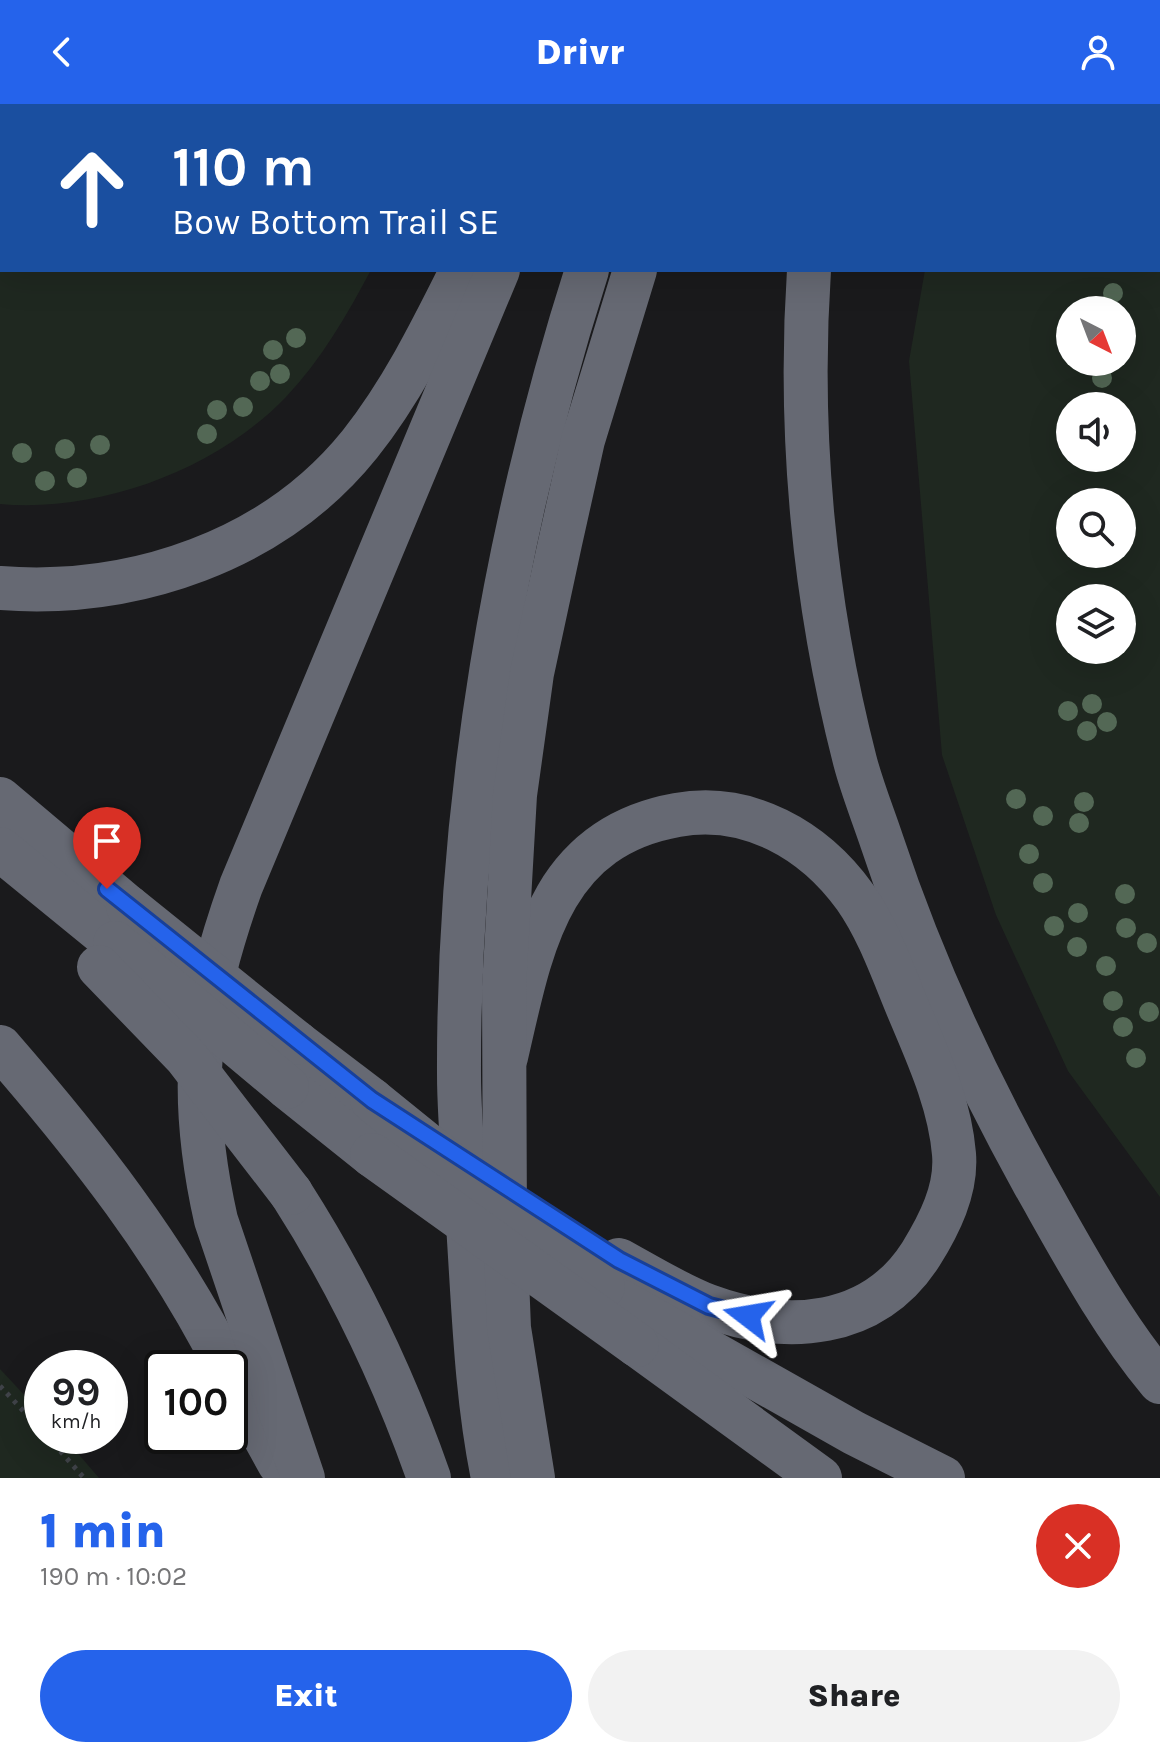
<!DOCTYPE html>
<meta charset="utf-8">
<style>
body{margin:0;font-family:Karla,sans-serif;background:#f2f2f2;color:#202124;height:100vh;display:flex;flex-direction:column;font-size:30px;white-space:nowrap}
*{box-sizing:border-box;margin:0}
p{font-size:26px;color:#757577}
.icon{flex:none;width:44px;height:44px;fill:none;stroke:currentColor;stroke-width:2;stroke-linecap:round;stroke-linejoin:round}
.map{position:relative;height:1374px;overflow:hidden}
.panel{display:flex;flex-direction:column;background:#fff;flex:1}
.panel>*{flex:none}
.guide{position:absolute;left:0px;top:0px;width:1160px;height:168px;box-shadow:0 8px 32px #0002;background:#1a4fa0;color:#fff;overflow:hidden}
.needle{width:52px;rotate:138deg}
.controls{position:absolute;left:1056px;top:192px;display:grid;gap:16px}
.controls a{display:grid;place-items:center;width:80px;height:80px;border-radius:50%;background:#fff;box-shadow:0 8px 32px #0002;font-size:40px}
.speed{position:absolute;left:24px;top:1246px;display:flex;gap:16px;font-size:40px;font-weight:700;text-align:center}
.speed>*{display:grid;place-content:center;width:104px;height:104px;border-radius:50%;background:#fff;box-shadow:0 8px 32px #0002;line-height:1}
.speed small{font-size:20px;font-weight:400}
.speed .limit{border:4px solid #111;border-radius:12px;background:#fff;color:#111}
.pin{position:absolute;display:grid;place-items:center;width:68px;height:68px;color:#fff;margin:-82px -34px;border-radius:50% 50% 50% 0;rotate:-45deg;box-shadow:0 0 8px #0007}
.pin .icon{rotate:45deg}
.me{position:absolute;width:88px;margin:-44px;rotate:284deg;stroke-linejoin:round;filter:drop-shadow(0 0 6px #0008)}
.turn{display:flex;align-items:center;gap:28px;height:168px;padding:0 40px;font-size:36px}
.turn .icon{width:104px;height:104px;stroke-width:2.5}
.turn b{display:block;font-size:56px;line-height:68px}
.round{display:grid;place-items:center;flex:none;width:84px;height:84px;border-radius:42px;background:#f2f2f2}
.head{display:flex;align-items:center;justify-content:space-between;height:136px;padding:0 40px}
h1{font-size:48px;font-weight:800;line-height:60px;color:#2563eb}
.button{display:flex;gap:16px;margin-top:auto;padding:16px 40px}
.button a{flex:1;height:92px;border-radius:48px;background:#2563eb;color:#fff;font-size:32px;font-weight:800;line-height:92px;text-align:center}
.button a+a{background:#f2f2f2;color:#202124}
header{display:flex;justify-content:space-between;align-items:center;height:104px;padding:0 40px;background:#2563eb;color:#fff;font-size:36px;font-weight:800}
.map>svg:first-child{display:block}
.green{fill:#1f2820;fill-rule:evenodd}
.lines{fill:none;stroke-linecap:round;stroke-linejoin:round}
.path{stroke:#404349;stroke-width:5;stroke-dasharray:4 6;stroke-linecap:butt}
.highway{stroke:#666973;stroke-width:44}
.highway-bridge{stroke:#666973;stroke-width:44}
.tree{fill:#536855}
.route-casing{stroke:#184099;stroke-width:20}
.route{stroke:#2563eb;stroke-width:14}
</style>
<header><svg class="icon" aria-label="back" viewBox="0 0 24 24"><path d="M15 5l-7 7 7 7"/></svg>Drivr<svg class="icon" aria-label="person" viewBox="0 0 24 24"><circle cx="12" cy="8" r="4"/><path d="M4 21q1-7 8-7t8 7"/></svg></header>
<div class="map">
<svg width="1160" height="1374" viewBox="0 0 1160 1374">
<rect width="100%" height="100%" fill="#1a1a1c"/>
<!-- green -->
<g class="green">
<path d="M0,0H450L2,2V166H371C347,211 321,256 286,293C216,366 99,409 0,400Z"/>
<path d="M955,0H1160V1093L1068,967L996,811L942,651L909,257L925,166H1158V2ZM1122,206V258H1070V206ZM1122,302V354H1070V302ZM1122,398V450H1070V398ZM1122,494V546H1070V494Z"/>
<path d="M0,1265L42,1310V1332H63L99,1374H0Z"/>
</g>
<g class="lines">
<!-- path -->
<g class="path">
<path d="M0,1282L42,1327"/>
<path d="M47,1332L84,1374"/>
</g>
<!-- highway -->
<g class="highway">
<path d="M544,2L545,0"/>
<path d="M644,2V0"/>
<path d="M695,2L696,0"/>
<path d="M822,2V0"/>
<path d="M809,166C798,330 814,498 855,657C862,684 873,711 882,738C921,856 973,969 1034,1079C1072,1146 1110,1218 1160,1278"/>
<path d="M0,484C134,494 274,447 360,340C402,287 432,226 462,166"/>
<path d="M0,695L128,803"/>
<path d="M0,745L115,839"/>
<path d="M297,939L372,996"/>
<path d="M0,943C87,1043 167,1145 227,1264"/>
<path d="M506,953C531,845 548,734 677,711C748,698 814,736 855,793C879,827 893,869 909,907C928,952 950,1000 954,1050C957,1086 939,1121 921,1150C873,1225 787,1231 708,1202C677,1190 648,1172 619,1156"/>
<path d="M287,983L372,1051"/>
<path d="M291,1089C348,1178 394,1274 429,1374"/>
<path d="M620,1197L854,1329L943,1374"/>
<path d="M637,1241L820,1374"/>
<path d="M230,1270L279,1359"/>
<path d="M303,1374L216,1116C187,987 197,906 241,782L498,166"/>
<path d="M493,1374C477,1296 474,1215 469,1136C466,1081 459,1025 459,970C458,699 505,423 587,166"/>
<path d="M533,1374L509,1224L505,1125L504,883L515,691L532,569L560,439L583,336L635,166"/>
</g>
<!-- highway-bridge -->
<g class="highway-bridge">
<path d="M128,803L297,939"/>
<path d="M115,839L287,983"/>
<path d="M99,863L186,953L291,1089"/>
<path d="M372,996L603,1183"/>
<path d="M372,1051L637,1241"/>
</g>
</g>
<!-- trees -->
<g class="tree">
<circle cx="1113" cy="189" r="10"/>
<circle cx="296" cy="234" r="10"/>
<circle cx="273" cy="246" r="10"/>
<circle cx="280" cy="270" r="10"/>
<circle cx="1102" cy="274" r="10"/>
<circle cx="260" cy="277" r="10"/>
<circle cx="243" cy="303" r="10"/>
<circle cx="217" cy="306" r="10"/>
<circle cx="207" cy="330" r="10"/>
<circle cx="100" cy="341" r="10"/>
<circle cx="65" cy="345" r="10"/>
<circle cx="22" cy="349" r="10"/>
<circle cx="77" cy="374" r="10"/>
<circle cx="45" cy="377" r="10"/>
<circle cx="1092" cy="600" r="10"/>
<circle cx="1068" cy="607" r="10"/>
<circle cx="1107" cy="618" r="10"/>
<circle cx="1087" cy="627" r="10"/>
<circle cx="1016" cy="695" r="10"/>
<circle cx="1084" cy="698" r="10"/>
<circle cx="1043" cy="712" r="10"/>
<circle cx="1079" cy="719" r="10"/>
<circle cx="1029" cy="750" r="10"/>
<circle cx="1043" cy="779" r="10"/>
<circle cx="1125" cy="790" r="10"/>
<circle cx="1078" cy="809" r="10"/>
<circle cx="1054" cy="822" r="10"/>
<circle cx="1126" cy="824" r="10"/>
<circle cx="1147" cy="839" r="10"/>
<circle cx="1077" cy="843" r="10"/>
<circle cx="1106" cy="862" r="10"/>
<circle cx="1113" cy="897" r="10"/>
<circle cx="1149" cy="908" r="10"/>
<circle cx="1123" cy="923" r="10"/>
<circle cx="1136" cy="954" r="10"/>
</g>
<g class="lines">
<defs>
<path id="route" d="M107,785L372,996L619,1156L709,1202L748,1212"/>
</defs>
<!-- route casing -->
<use href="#route" class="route-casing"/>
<!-- route -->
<use href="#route" class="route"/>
</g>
</svg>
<div class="controls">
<a><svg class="needle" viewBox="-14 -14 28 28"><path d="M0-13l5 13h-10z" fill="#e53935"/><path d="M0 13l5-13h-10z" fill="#757577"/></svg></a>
<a><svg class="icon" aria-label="sound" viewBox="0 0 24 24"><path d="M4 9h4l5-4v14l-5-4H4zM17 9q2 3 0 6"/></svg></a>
<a><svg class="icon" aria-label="search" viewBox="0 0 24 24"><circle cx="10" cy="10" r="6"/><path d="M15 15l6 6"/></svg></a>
<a><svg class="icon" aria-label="layers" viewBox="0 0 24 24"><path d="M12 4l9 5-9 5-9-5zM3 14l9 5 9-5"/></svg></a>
</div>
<div class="speed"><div>99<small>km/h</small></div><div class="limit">100</div></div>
<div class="pin" style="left:107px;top:785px;background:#d93025"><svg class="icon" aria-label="arrive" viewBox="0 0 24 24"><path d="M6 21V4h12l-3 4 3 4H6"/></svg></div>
<svg class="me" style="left:748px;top:1212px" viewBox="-20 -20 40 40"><path d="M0-17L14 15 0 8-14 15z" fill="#2563eb" stroke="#fff" stroke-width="4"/></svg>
<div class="guide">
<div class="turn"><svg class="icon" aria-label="ahead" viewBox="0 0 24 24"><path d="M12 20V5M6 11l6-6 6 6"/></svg><div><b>110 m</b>Bow Bottom Trail SE</div></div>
</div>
</div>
<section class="panel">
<div class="head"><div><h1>1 min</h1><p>190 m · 10:02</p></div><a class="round" style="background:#d93025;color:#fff"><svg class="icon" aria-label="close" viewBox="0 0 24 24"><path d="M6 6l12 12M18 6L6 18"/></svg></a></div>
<div class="button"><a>Exit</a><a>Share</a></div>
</section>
